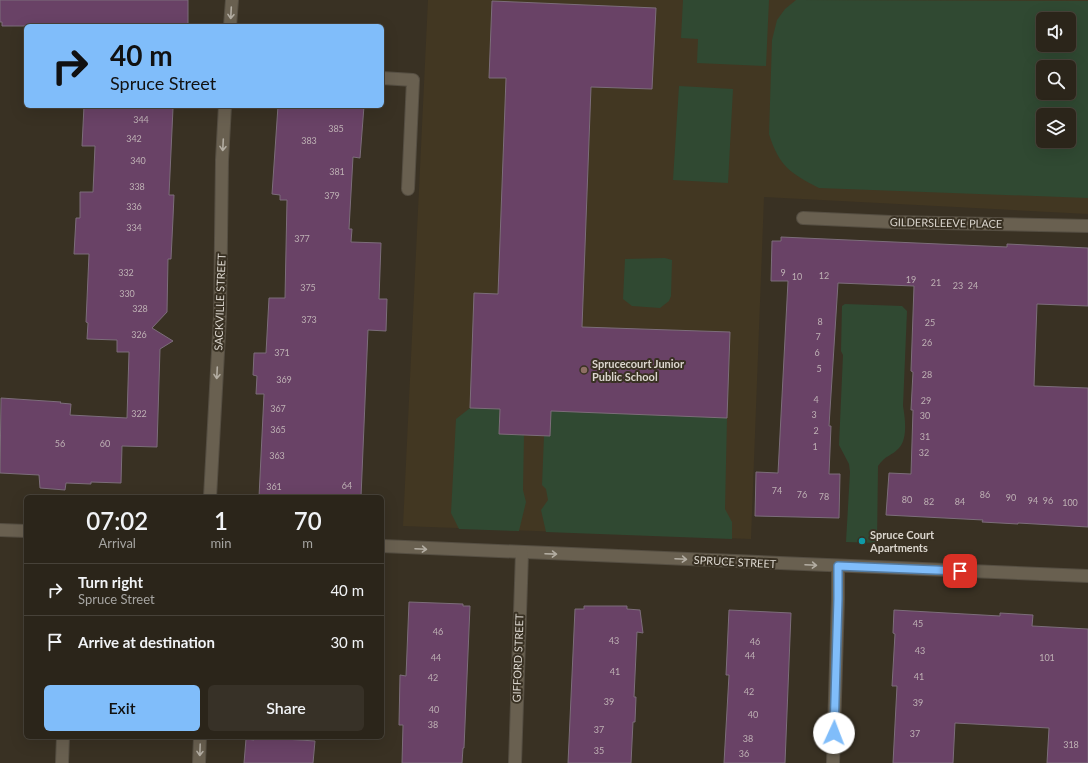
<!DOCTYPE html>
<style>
body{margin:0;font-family:Lato,sans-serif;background:#373127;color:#f1f3f6;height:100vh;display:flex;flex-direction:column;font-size:15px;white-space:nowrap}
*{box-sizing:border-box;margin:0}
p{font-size:13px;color:#a6a5a2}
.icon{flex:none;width:22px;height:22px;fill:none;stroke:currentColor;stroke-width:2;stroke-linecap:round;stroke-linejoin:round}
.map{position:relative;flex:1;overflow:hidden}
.details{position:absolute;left:24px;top:495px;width:360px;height:244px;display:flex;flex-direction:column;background:#2b251a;border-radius:6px;box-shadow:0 4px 16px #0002,0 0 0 1px #474239}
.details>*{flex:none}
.hud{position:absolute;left:24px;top:24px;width:360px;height:84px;border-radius:6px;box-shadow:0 4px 16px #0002,0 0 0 1px #474239;background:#80bdfa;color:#111;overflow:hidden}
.buttons{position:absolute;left:1036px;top:12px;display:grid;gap:8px}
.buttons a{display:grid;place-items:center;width:40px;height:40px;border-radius:6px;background:#2b251a;box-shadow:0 4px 16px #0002,0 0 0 1px #474239;font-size:20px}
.pin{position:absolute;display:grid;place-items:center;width:34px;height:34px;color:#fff;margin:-17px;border-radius:8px;box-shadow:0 2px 6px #0006}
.me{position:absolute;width:44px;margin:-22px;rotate:2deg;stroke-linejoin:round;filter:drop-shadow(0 0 3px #0008)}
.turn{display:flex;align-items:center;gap:14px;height:84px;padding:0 20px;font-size:18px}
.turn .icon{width:52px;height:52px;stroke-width:2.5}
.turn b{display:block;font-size:28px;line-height:34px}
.eta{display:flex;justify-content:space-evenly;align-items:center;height:68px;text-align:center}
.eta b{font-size:24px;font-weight:600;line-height:28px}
.action{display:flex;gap:8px;margin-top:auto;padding:8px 20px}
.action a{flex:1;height:46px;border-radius:6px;background:#80bdfa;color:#111;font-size:16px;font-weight:600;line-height:46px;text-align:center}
.action a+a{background:#373127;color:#f1f3f6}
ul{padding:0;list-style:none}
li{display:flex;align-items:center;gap:12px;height:52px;padding:0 20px;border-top:1px solid #474239}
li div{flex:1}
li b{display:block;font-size:15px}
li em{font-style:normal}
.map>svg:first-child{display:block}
.built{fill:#423722;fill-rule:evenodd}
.green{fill:#304932;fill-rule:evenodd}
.building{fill:#694266;stroke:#7c6d7a}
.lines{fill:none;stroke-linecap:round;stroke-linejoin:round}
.minor-casing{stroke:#554e42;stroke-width:14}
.minor{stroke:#696050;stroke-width:12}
.oneway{stroke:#b3ada2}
.route-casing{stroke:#537ba2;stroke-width:10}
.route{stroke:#80bdfa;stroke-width:7}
.education-dot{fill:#8d6e63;stroke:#393123;stroke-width:1.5}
.culture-dot{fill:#0f9aa8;stroke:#393123;stroke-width:1.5}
.labels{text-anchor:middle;stroke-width:4;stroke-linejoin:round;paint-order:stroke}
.number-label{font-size:9px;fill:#beb1b4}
.street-label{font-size:11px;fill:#dbd6ce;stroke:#393123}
.poi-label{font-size:11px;font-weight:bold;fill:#dbd6ce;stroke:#393123;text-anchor:start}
</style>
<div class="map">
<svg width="1088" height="763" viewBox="0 0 1088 763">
<rect width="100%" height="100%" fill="#393123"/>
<!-- built -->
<path class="built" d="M428,0H1088V214L764,197L751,539L403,526ZM1043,19H1069V45H1043ZM1043,67H1069V93H1043ZM1043,115H1069V141H1043Z"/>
<!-- green -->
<g class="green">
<path d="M683,0H769L766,66L697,63L698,39L681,38Z"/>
<path d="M796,0L1088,1V198L819,188C790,173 779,166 769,134L772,40L777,20L785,9ZM1043,19H1069V45H1043ZM1043,67H1069V93H1043ZM1043,115H1069V141H1043Z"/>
<path d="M679,86L733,89L728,183L673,180Z"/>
<path d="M665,258L672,260L671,296L669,301L660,308L632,306L623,299L625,259Z"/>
<path d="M845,304L902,306L907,311L903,406C905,418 908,438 899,448C892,456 885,455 878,466L877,543L846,542L850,472L849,464L839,445L843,355L841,351L842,306Z"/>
<path d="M470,408L500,409L499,434L524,435L523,490L526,502L519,531L459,529L451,513L456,419Z"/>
<path d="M551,411L727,418L725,509L732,522V539L546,532L541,510L548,500L546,489L542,485L544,436H550Z"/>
</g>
<!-- building -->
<g class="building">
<path d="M0,0H188V26H2V22H0Z"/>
<path d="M492,1L656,8L652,89L591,87L582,327L730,332L727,418L551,411L550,436L524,435L499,434L500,409L470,408L474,293L498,294L506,78H489Z"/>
<path d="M84,106H166V108H173L169,195H174L173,218L171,259H168L167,312L152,328L173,341L160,349L157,447L122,446L121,483L91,482V484L66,483L65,490L40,488L39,475L0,473L1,398L61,402L60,403L71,404L70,415L127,418L129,352H117V340L87,339L88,323L86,322L89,254H74L76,218H80V192H93L95,146H82Z"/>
<path d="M278,106H364L360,158L353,157L349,229H352L351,242L381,243L379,299H387L386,331L368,330L361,497H259L264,394H256L257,376L253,375L254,353H266L269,298H285L287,200H280V195L272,194Z"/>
<path d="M781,237L1007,247V244L1088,248V306L1037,304L1034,386L1088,388V527L1018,523V524L982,522L983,520L886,515L889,473L911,474L913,410H911L913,372L911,371L914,286L838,283L829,426H831L829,474H840L839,518L755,516L756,472L778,473L788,281H771L772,241H781Z"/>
<path d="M409,602L463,604V606H470L464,748H463L462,763H402L403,725H399L400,675L406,676Z"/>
<path d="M584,606H627V609L640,610L643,633L637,632L634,697H636L635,722H633L631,763H568L575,609H584Z"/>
<path d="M729,610L791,613L785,763H724L729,675H726Z"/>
<path d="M894,610L1000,616V613L1033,615L1032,626L1088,629V763H1047L1049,728L955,723L953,763H893L897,686H892L895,634L893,633Z"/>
<path d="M254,737L315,741L313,763H244L246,739L254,740Z"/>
</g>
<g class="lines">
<defs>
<g id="minor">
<path d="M230,26L232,0"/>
<path d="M382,78L413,80L408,189"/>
<path d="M803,218L891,222L1088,226"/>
<path d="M210,497L220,316L222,160L225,106"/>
<path d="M0,530L26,531"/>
<path d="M382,546L1088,576"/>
<path d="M62,763L63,737"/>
<path d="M199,763L200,737"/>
<path d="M515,763L522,553"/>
<path d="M833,763L838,599V566"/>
</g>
</defs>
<!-- minor casing -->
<use href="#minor" class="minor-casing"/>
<!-- minor -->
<use href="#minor" class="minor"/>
</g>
<!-- one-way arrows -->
<defs><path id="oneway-shaft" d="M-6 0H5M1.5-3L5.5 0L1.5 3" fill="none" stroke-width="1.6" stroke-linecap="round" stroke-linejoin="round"/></defs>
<g class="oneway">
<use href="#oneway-shaft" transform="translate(231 13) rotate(93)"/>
<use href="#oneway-shaft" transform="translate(223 145) rotate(93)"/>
<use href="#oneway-shaft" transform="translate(217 373) rotate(93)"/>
<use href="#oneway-shaft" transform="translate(421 549) rotate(3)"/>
<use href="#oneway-shaft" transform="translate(551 554) rotate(2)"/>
<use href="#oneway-shaft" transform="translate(681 559) rotate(3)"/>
<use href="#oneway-shaft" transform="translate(811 565) rotate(3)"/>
<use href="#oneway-shaft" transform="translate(200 750) rotate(92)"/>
</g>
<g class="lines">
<defs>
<path id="route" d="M834,733L838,599V566L960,571"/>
</defs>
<!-- route casing -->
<use href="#route" class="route-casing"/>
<!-- route -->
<use href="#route" class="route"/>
</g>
<!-- markers -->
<circle class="education-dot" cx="584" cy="370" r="4"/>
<circle class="culture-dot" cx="862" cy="541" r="4"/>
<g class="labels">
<!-- number labels -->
<g class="number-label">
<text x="141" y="123">344</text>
<text x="336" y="132">385</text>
<text x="134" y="142">342</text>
<text x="309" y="144">383</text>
<text x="138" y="164">340</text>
<text x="337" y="175">381</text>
<text x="137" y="190">338</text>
<text x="332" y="199">379</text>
<text x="134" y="210">336</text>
<text x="134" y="231">334</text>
<text x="302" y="242">377</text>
<text x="126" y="276">332</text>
<text x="783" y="276">9</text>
<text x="824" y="279">12</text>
<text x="797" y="280">10</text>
<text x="911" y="283">19</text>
<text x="936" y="286">21</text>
<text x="958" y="289">23</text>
<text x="973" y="289">24</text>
<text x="308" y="291">375</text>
<text x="127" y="297">330</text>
<text x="140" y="312">328</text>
<text x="309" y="323">373</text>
<text x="820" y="325">8</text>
<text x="930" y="326">25</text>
<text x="139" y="338">326</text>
<text x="818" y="340">7</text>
<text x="927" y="346">26</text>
<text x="282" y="356">371</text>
<text x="817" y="356">6</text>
<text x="819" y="372">5</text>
<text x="927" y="378">28</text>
<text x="284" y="383">369</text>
<text x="816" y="403">4</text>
<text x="926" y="404">29</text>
<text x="278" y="412">367</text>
<text x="139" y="417">322</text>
<text x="814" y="418">3</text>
<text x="925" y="419">30</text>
<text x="278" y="433">365</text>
<text x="816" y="434">2</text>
<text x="925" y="440">31</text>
<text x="60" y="447">56</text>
<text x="105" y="447">60</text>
<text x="815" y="450">1</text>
<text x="924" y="456">32</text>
<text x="277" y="459">363</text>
<text x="347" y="489">64</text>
<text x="274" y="490">361</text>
<text x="777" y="494">74</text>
<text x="802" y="498">76</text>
<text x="985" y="498">86</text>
<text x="824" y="500">78</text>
<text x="1011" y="501">90</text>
<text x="907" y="503">80</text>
<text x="1033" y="504">94</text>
<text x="1048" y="504">96</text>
<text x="929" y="505">82</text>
<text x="960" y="505">84</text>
<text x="1070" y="506">100</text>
<text x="918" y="627">45</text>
<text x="438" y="635">46</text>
<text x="614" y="644">43</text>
<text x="755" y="645">46</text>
<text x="920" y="654">43</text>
<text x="750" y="659">44</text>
<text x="436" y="661">44</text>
<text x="1047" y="661">101</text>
<text x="615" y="675">41</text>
<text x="919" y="680">41</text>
<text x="433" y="681">42</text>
<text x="749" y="695">42</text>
<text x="609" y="705">39</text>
<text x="918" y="706">39</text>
<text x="434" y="713">40</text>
<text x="753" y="718">40</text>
<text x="433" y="728">38</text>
<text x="599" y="733">37</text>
<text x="915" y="737">37</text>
<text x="748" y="742">38</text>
<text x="1071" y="748">318</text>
<text x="599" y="754">35</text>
<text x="744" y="757">36</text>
</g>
<!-- street labels -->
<g class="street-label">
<text transform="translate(946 223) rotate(1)" y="4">GILDERSLEEVE PLACE</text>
<text transform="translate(220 302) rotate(-88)" y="4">SACKVILLE STREET</text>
<text transform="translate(735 562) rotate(3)" y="4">SPRUCE STREET</text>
<text transform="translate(518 658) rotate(-88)" y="4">GIFFORD STREET</text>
</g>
<!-- poi labels -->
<g class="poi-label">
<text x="592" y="368">Sprucecourt Junior<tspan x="592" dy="13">Public School</tspan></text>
<text x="870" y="539">Spruce Court<tspan x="870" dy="13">Apartments</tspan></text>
</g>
</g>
</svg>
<div class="buttons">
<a><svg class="icon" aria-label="sound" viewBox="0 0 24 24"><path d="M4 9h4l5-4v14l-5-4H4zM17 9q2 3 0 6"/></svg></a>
<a><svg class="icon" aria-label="search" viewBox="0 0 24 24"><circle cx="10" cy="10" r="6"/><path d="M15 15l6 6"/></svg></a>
<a><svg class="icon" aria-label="layers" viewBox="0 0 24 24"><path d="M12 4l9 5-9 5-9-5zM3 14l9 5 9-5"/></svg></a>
</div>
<div class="pin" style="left:960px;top:571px;background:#d93025"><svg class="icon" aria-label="arrive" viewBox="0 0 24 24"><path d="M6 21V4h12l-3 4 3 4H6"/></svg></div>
<svg class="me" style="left:834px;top:733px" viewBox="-20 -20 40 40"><circle r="19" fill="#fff"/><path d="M0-13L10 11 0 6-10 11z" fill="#80bdfa"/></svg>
<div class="hud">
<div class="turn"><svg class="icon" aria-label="right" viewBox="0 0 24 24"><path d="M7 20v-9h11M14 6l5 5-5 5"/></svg><div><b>40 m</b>Spruce Street</div></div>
</div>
<section class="details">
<div class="eta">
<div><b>07:02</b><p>Arrival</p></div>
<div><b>1</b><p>min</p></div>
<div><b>70</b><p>m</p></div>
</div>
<ul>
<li><svg class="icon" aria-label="right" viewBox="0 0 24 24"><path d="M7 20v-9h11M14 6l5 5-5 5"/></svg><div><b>Turn right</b><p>Spruce Street</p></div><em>40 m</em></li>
<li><svg class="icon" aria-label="arrive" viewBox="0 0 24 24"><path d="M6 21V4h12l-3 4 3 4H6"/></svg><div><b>Arrive at destination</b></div><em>30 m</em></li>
</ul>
<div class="action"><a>Exit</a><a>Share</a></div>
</section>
</div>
